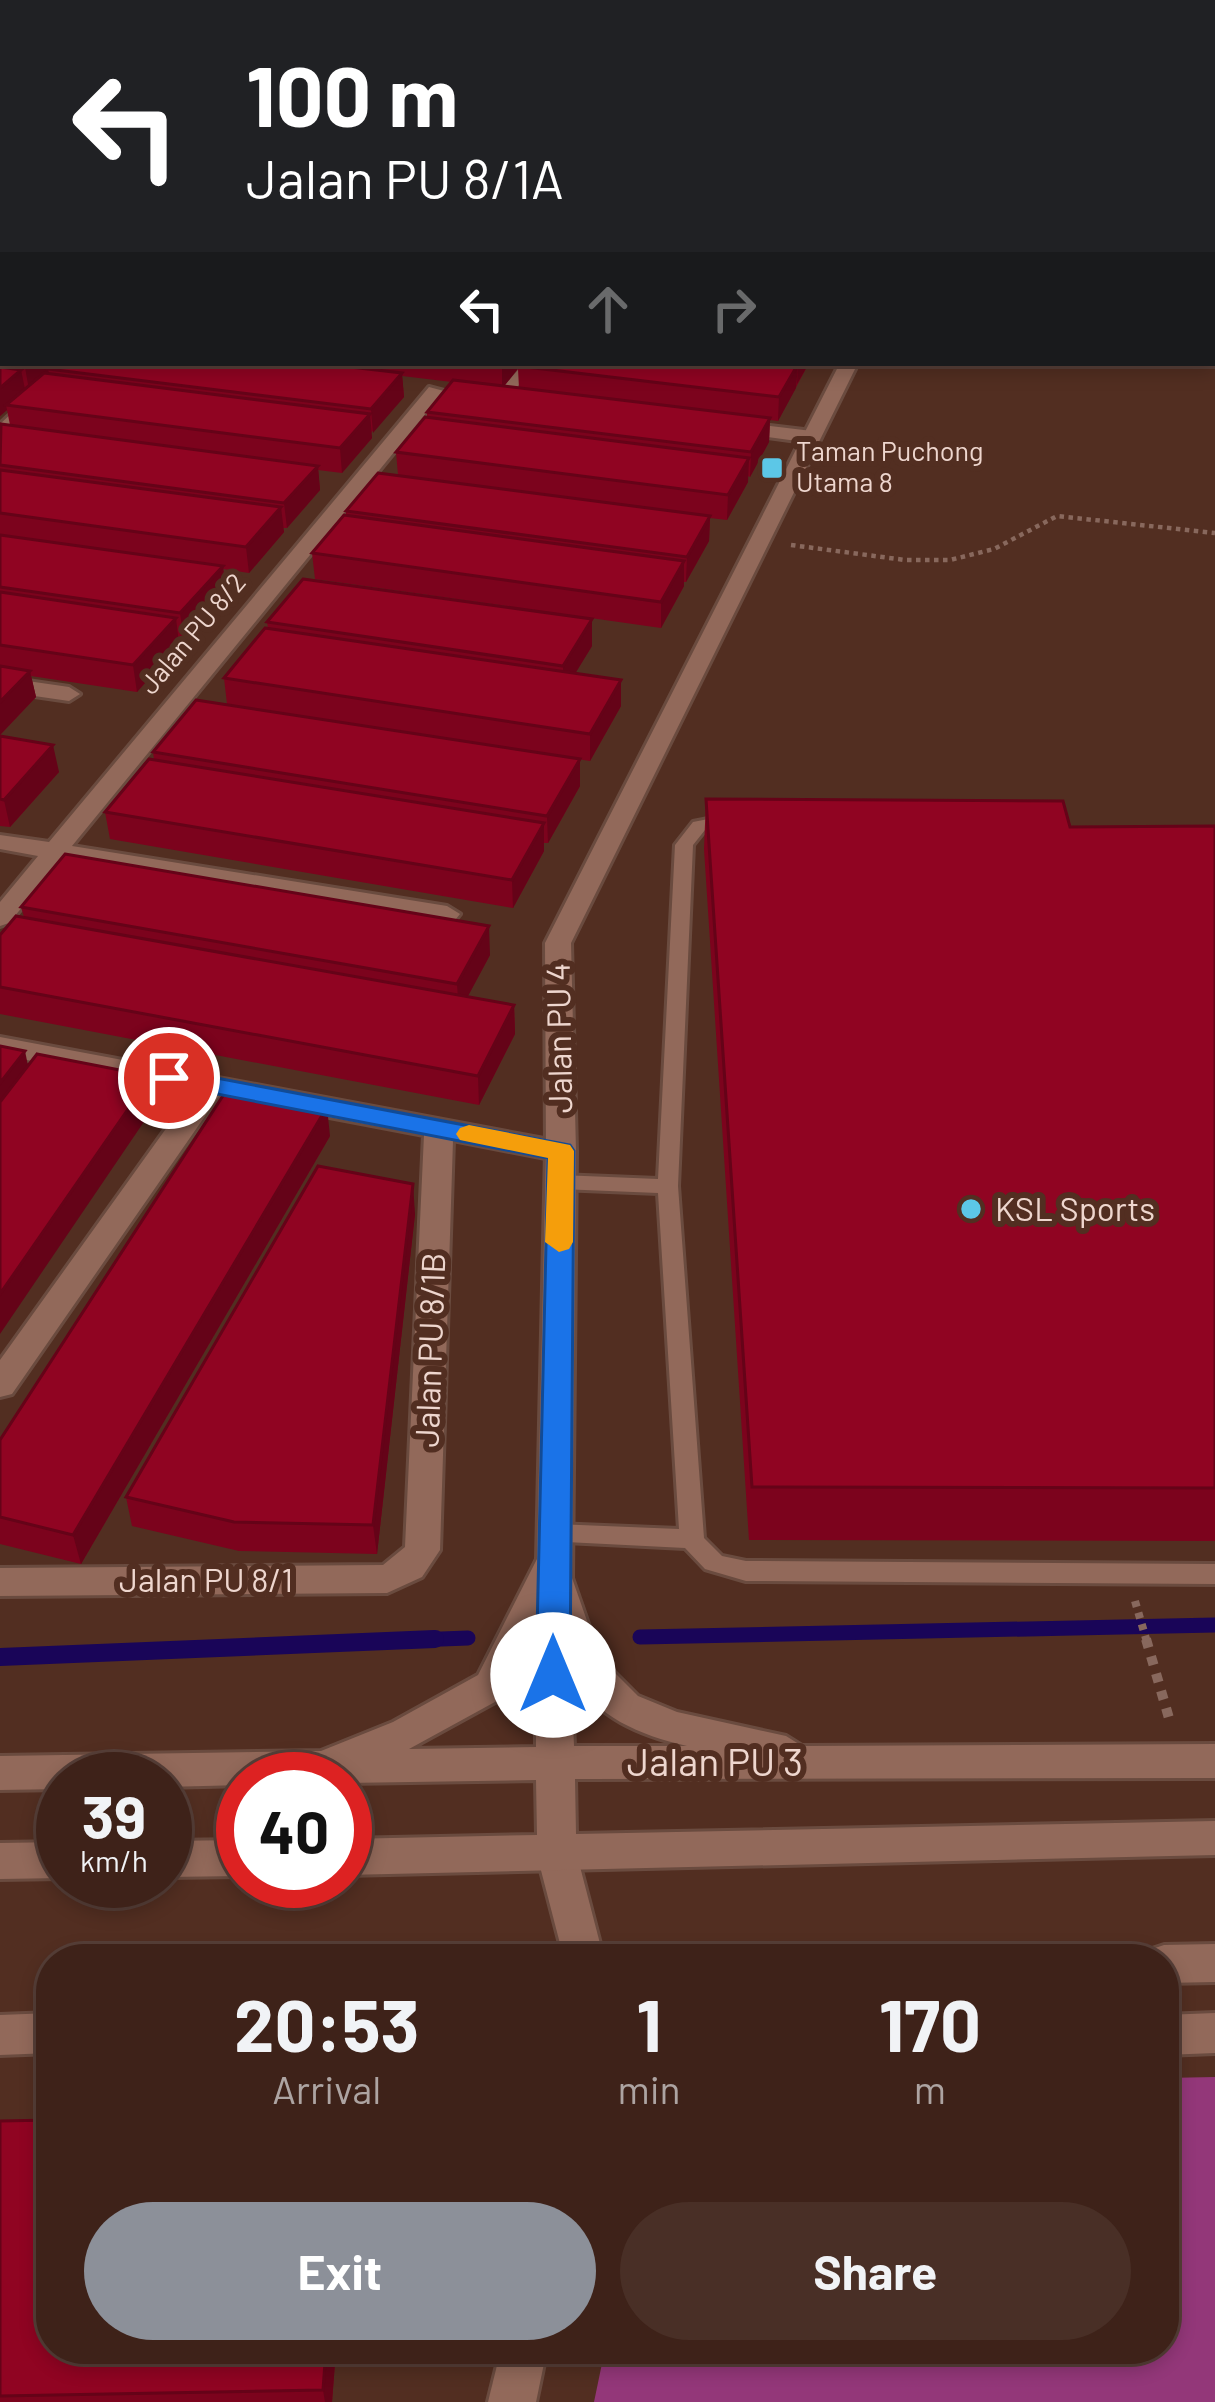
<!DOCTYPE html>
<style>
body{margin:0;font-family:Barlow,sans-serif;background:#492f26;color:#f1f3f6;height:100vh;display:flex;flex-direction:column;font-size:45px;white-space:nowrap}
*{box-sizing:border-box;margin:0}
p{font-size:39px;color:#ada4a2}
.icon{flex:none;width:66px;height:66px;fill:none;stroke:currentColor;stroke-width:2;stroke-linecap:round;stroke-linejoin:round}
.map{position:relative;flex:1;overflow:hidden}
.panel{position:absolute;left:36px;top:1944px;width:1143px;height:420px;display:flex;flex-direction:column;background:#3e2219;border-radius:48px;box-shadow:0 6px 18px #0003,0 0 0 3px #573f38}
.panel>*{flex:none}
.top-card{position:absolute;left:0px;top:0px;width:1215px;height:366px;box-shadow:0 6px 18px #0003,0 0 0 3px #573f38;background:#202124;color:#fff;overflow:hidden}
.speed{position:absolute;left:36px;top:1752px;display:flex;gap:24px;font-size:60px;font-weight:700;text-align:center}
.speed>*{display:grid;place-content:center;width:156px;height:156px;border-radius:50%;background:#3e2219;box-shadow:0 6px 18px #0003,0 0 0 3px #573f38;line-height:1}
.speed small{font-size:30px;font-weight:400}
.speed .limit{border:18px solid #d22;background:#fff;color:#111}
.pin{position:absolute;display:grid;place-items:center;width:102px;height:102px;color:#fff;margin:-51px;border:6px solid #fff;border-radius:50%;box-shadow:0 3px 12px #0007}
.me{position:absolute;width:132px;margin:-66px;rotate:0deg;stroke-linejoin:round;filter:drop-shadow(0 0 9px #0008)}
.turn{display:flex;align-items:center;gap:42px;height:252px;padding:0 48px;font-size:54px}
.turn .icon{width:156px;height:156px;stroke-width:2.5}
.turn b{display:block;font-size:84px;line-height:102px}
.lanes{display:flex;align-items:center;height:114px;padding:0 48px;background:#0003;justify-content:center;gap:60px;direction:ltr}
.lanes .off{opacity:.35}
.eta{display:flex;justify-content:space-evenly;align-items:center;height:204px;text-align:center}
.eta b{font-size:72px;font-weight:700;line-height:84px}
.action{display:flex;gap:24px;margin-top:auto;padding:24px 48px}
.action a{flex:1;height:138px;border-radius:72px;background:#8c9099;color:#fff;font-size:48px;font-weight:700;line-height:138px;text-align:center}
.action a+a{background:#492f26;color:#f1f3f6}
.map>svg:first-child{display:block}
.green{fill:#933779}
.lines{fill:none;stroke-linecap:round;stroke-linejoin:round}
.stream-far1{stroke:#190558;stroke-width:15}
.stream{stroke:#190558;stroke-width:18}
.service-casing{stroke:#6a4b3f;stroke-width:6}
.minor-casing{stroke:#6a4b3f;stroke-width:6}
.tertiary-casing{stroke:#6a4b3f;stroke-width:6}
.primary-casing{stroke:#6a4b3f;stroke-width:6}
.path-far2{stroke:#88685d;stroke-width:4.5;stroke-dasharray:4.5 4.5;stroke-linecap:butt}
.path-far1{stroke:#88685d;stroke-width:8;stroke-dasharray:6 6;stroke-linecap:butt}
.path{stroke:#88685d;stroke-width:10;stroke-dasharray:9 9;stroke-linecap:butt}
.service{fill:#92695a;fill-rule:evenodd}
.minor{fill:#92695a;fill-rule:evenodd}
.tertiary{fill:#92695a;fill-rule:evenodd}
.primary{fill:#cf7a5b;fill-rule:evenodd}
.wall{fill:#7c031d;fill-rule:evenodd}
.shaded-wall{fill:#650318}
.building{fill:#900422;stroke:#650318;stroke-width:3}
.route{fill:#1a73e8;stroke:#114b97;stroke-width:3}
.slow{fill:#f59e0b}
.poi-dot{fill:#5cc7e7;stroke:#522e21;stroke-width:4.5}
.labels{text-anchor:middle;stroke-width:12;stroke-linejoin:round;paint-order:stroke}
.far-poi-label{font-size:27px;fill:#eed6ce;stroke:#522e21;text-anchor:start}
.far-street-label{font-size:27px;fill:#eed6ce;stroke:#522e21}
.street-label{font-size:33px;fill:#eed6ce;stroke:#522e21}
.poi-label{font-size:33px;fill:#eed6ce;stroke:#522e21;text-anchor:start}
.near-street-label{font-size:39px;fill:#eed6ce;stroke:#522e21}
</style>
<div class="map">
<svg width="1215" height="2402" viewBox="0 0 1215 2402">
<rect width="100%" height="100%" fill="#522e21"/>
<!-- green -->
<path class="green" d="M1215,2077V2402H594L605,2349H1164V2078Z"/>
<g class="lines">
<!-- stream-far1 -->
<g class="stream-far1">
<path d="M640,1637L1215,1625"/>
<path d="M361,1642L468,1638"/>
</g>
<!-- stream -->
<path class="stream" d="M0,1657L435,1639"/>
<defs>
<g id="service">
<path d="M66,363H79L0,435V424Z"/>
<path d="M524,363H537L505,402H495V396Z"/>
<path d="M734,814L743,819L740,823L705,830L693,845L678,1186L704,1538L722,1556L746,1561L1215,1564V1584L746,1581L705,1569L685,1548L546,1541L543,1534L546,1527L555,1524L679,1529L658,1193L560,1189L550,1182L560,1175L658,1179L675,845L693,822Z"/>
</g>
<g id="minor">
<rect x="1212" y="21" width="3" height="8"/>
<path d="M429,387L444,391L72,846L447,906L460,914L456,919L447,922L62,859L9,923L0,926V902L38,856L0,849V835L49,842Z"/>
<path d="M729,421L812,431L821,437L812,443L722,431L720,427Z"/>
<path d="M0,677L69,687L80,694L69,701L0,691Z"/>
<path d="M0,1037L571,1144L576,1151L561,1161L453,1140L440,1550L422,1577L387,1593L0,1596V1568L383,1565L405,1547L424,1135L219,1096L12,1394L0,1397V1360L193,1091L0,1055Z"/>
<path d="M557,1837L571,1842L577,1855L604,1959H564L537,1855L543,1842Z"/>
<path d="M1215,1944V1982L1164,1983V1959H1146L1149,1950L1164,1945Z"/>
<path d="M51,2013V2053L0,2055V2015Z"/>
<path d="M1215,2013V2053L1164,2055V2015Z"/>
<path d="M501,2349H547L536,2402H488Z"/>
</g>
<g id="tertiary">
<path d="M840,363H858L571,943L576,1151L572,1578L600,1658L638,1696L677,1712L786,1736L802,1746L1215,1744V1778L575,1779L576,1834L1215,1821V1855L345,1875V1839L537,1835L536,1780L345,1783V1779H243V1785L165,1787V1779H63V1789L0,1790V1756L321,1751L393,1722L478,1675L537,1559L546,1151L545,943ZM536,1633V1747L409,1749L504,1697ZM571,1675C597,1717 639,1735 687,1746H574Z"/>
<path d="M243,1840V1876L165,1877V1841Z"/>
<path d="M63,1842V1878L0,1879V1843Z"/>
</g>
<path id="primary" d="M0,112H3L0,123Z"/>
</defs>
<!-- service casing -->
<use href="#service" class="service-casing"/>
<!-- minor casing -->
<use href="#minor" class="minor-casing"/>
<!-- tertiary casing -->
<use href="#tertiary" class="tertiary-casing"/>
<!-- primary casing -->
<use href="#primary" class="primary-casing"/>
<!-- path-far2 -->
<path class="path-far2" d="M791,545L905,560H950L994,549L1057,516L1215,533"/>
<!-- path-far1 -->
<path class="path-far1" d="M1135,1601L1147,1642"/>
<!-- path -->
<path class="path" d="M1146,1639L1171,1725"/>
<!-- service -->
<use href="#service" class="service"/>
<!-- minor -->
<use href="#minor" class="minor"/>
<!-- tertiary -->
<use href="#tertiary" class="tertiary"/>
<!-- primary -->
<use href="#primary" class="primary"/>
</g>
<!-- wall -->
<g class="wall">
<path d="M218,0H448L444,3H218Z"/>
<path d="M722,0H1005L1003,3H719Z"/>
<path d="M1078,0H1215V17L1212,16V3H1078Z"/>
<path d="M3,152V363H809L778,421L770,420L769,442L750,477L748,476V482L727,520L710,518L709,541L686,582H684V586L661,628L315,579L312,553L346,515V511L398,475L396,452L427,418V412L452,382L402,376L404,397L371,433L372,438L342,473L318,470L320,490L287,528H283L284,532L249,573L223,569L226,592L184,639H179V644L137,692L31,676L36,697L0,735V425H10L7,410L0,416V154ZM518,369L519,388L504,386Z"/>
<path d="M592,619V646L575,673L621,706L590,761L348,723L580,759V786L548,843H544V851L513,908L110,839L105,812L154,760L153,752L227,704L224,678L268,628L267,622Z"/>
<path d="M0,736L59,772L10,827L0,826Z"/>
<path d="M706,799L1070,827L1215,826V1541L749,1540L704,849Z"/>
<path d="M21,907L490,955L467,997L514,1005L515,1034L479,1105L0,1014V935L24,917Z"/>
<path d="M330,1136L81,1564L0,1544V1440Z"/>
<path d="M415,1214L377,1554L239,1551L132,1526L126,1497Z"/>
<path d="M0,2121L336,2349L332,2402H0Z"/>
</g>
<!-- shaded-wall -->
<g class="shaded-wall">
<path d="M425,0H448L444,3H421Z"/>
<path d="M29,363H61L48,369L49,373L29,390L25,367Z"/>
<path d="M503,363H522L502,389V365Z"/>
<path d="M798,363H809L797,384Z"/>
<path d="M798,364L796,388L778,421L779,397Z"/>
<path d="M21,370L26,394L6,405L7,410L0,416V388Z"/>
<path d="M402,373L404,397L373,433L371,409Z"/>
<path d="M370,414L372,438L342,473L340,448Z"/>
<path d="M770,418L769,442L750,477L751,452Z"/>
<path d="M749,458L748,482L727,520L728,495Z"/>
<path d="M318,466L320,490L287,528L284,503Z"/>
<path d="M281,507L284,532L249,573L246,547Z"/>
<path d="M710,516L709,541L686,582L687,557Z"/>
<path d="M684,561V586L661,628V602Z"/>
<path d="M223,566L226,592L184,639L180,613Z"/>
<path d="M176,618L179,644L137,692L133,665Z"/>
<path d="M592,619V646L564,692L563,666Z"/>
<path d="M30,671L36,697L0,735V702Z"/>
<path d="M621,680V706L590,761V734Z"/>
<path d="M53,745L59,772L10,827L4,800Z"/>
<path d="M580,759V786L548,843L547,816Z"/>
<path d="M544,823V851L513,908L512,880Z"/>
<path d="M489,926L490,955L459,1013L457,984Z"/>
<path d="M514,1005L515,1034L479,1105L478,1076Z"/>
<path d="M25,1051L31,1080L0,1121V1083Z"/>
<path d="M151,1076L156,1104L0,1334V1294Z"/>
<path d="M327,1107L330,1136L81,1564L73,1535Z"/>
<path d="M413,1184L415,1214L377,1554L373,1525Z"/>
<path d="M326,2349H336L332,2402H325L323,2390Z"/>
</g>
<!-- building -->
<g class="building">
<path d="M230,0H297L332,3H226Z"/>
<path d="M377,0H425L421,3Z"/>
<path d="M461,0H666L663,3H458Z"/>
<path d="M722,0H818L855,3H719Z"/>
<path d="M932,0H996L994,3Z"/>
<path d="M0,167L3,168V193H0Z"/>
<path d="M0,196L3,197V226H0Z"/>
<path d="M0,238L3,239V269H0Z"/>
<path d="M0,272L3,273V305H0Z"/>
<path d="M0,325L3,326V363H29L25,367L0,364Z"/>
<path d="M55,363H316L402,373L371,409L48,369Z"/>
<path d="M520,363H788L798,364L779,397L518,366Z"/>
<path d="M0,367L21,370L0,388Z"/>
<path d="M44,373L370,414L340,448L6,405Z"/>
<path d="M453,380L770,418L751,452L427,412Z"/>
<path d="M425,417L749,458L728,495L396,452Z"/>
<path d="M1,424L318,466L284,503L0,465Z"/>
<path d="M0,470L281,507L246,547L0,513Z"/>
<path d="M378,473L710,516L687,557L346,511Z"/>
<path d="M344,515L684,561L661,602L312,553Z"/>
<path d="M0,535L223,566L180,613L0,587Z"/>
<path d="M303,579L592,619L563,666L267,622Z"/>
<path d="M0,592L176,618L133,665L0,645Z"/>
<path d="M265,628L621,680L590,734L224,678Z"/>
<path d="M0,666L30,671L0,702Z"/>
<path d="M196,700L580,759L547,816L153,752Z"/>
<path d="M0,736L53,745L4,800L0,799Z"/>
<path d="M149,759L544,823L512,880L105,812Z"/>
<path d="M706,799L1063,801L1070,827L1215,826V1488L752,1487Z"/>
<path d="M65,854L489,926L457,984L21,907Z"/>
<path d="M16,916L514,1005L478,1076L0,987V935Z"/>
<path d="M0,1046L25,1051L0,1083Z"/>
<path d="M37,1054L151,1076L0,1294V1102Z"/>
<path d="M228,1088L327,1107L73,1535L0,1517V1440Z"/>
<path d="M318,1166L413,1184L373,1525L234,1522L126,1497Z"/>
<path d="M51,2120V2349H326L323,2390L0,2396V2121Z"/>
</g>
<!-- route -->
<path class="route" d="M169,1069L570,1145L574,1151L570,1675L565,1685L553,1689L541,1685L536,1675L548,1158L160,1083L156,1078Z"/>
<!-- slow -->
<path class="slow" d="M469,1125L570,1145L574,1151L573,1242L569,1249L559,1252L545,1242L548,1158L460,1140L456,1134L460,1128Z"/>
<!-- markers -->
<g class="poi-dot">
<rect x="760" y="456" width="24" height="24" rx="6"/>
<circle cx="971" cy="1209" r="12"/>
</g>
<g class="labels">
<!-- far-poi labels -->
<g class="far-poi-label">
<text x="796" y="461">Taman Puchong<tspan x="796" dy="31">Utama 8</tspan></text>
</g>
<!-- far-street labels -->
<g class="far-street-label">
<text transform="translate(193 634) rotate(-50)" y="9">Jalan PU 8/2</text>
</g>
<!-- street labels -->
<g class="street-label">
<text transform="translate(559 1038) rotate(-91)" y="12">Jalan PU 4</text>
<text transform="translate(430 1350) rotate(-88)" y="12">Jalan PU 8/1B</text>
<text x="206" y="1592">Jalan PU 8/1</text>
</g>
<!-- poi labels -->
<g class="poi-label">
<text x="995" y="1221">KSL Sports</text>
</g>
<!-- near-street labels -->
<g class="near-street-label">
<text x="715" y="1776">Jalan PU 3</text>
</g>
</g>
</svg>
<div class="speed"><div>39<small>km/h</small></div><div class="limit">40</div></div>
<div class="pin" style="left:169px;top:1078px;background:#d93025"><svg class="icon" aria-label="arrive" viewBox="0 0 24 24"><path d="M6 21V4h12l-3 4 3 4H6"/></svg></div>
<svg class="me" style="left:553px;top:1675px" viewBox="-20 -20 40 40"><circle r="19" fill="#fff"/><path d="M0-13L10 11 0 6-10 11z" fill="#1a73e8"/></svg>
<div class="top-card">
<div class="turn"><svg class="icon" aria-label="left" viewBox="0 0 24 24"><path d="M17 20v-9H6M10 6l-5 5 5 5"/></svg><div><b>100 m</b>Jalan PU 8/1A</div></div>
<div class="lanes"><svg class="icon" aria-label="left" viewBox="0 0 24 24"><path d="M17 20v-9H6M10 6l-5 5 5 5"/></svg><svg class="icon off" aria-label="ahead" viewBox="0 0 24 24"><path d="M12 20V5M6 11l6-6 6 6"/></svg><svg class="icon off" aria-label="right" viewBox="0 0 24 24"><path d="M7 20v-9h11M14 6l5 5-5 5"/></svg></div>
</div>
<section class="panel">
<div class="eta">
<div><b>20:53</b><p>Arrival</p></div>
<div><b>1</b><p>min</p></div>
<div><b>170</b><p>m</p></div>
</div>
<div class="action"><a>Exit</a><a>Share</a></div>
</section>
</div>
